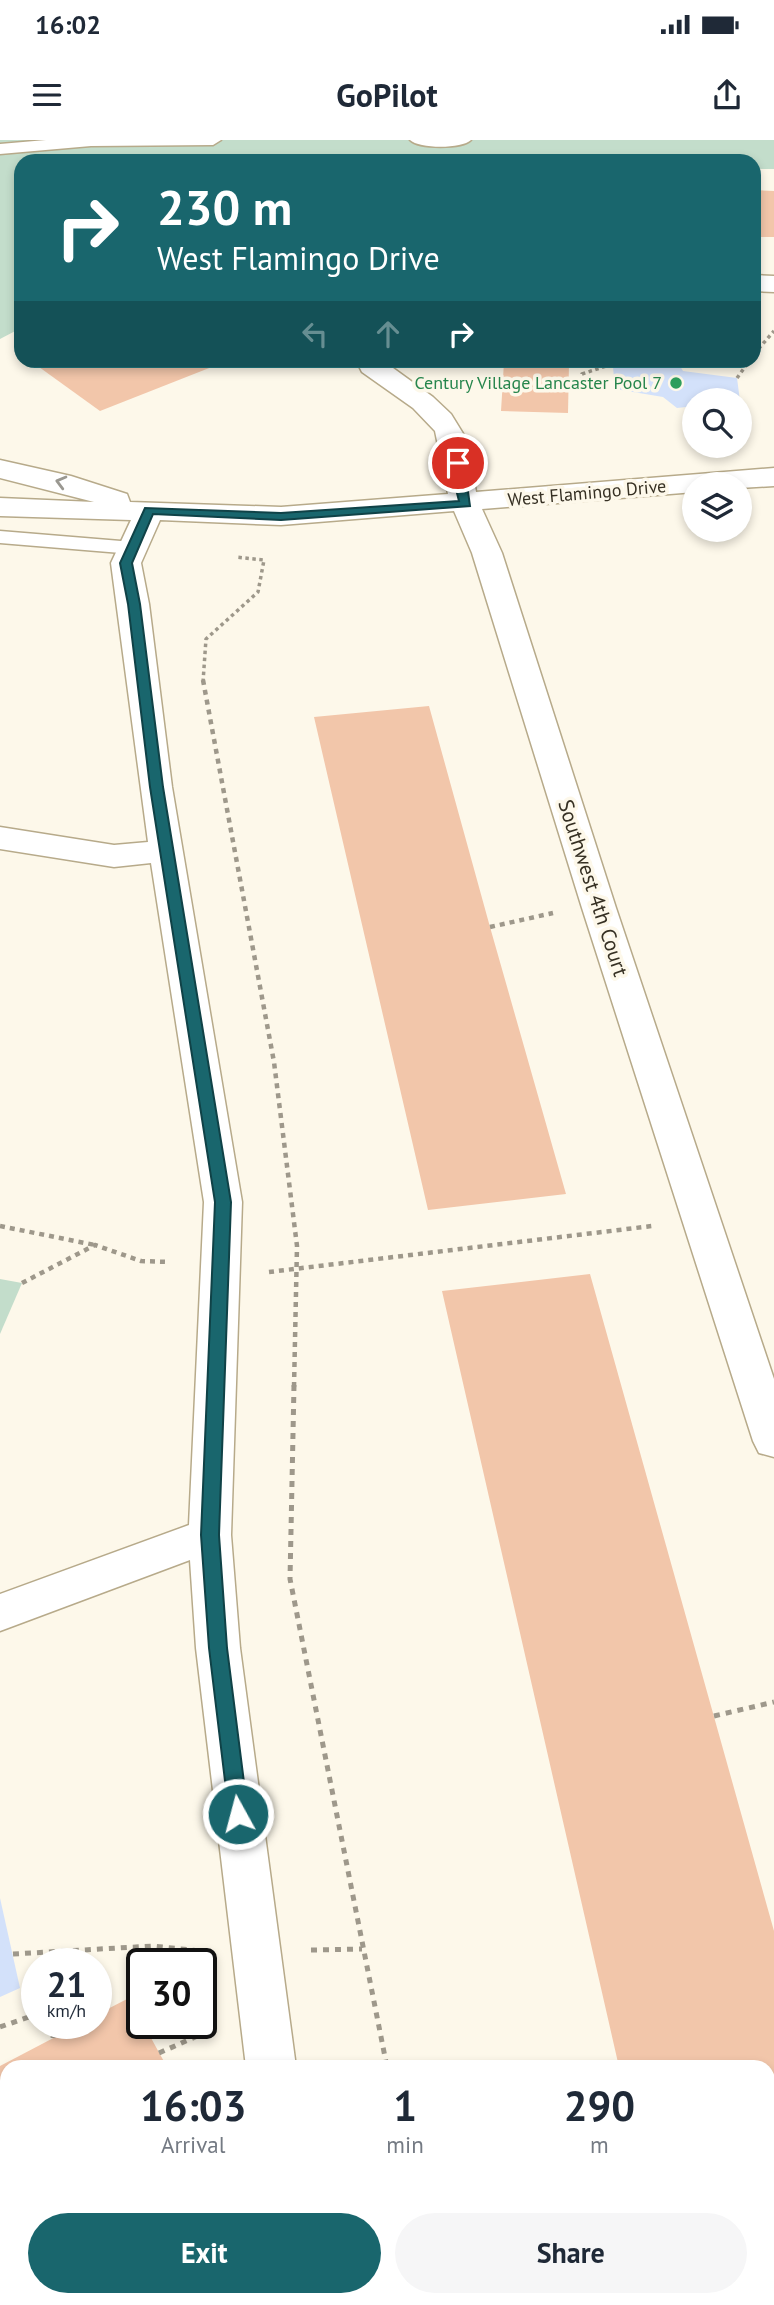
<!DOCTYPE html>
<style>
body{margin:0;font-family:"PT Sans",sans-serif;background:#f6f6f7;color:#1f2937;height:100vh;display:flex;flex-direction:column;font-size:26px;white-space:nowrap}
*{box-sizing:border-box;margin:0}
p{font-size:23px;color:#747a83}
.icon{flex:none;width:38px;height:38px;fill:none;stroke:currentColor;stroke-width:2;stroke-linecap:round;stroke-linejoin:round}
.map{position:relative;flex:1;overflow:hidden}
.sheet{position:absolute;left:0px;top:1920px;width:775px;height:247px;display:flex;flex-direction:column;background:#fff;border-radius:21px 21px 0 0;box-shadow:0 4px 10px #0003}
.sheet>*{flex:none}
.guide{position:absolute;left:14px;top:14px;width:747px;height:214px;border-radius:21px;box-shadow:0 4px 10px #0003;background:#19666d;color:#fff;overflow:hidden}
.controls{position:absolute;left:682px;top:248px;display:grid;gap:14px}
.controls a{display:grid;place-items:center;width:70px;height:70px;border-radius:50%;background:#fff;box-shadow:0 4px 10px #0003;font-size:35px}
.speed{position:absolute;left:21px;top:1808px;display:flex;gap:14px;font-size:35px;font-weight:700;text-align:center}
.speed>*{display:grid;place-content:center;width:91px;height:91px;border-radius:50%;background:#fff;box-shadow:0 4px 10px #0003;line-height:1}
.speed small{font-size:18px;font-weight:400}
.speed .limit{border:4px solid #111;border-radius:10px;background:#fff;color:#111}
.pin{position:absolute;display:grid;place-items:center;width:60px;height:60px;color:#fff;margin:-30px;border:4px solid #fff;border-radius:50%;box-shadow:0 2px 7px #0007}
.me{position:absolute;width:77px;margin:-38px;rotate:353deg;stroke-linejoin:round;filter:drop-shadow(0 0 5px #0008)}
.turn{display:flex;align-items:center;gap:24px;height:147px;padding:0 28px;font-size:32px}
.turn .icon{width:91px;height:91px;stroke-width:2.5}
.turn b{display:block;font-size:49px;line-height:60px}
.lanes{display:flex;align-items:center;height:66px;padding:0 28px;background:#0003;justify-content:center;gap:35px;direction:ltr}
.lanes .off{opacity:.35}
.eta{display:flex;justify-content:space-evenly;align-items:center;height:119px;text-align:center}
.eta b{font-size:42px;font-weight:700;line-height:49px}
.primary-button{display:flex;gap:14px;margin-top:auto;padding:14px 28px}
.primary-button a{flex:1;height:80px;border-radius:42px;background:#19666d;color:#fff;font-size:28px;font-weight:700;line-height:80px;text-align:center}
.primary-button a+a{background:#f6f6f7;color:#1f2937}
.status{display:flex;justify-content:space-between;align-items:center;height:49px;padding:0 35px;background:#fff;direction:ltr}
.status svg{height:19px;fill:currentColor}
header{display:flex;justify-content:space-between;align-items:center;height:91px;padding:0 28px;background:#fff;font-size:32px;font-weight:700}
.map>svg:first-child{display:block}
.green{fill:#c3ddcb}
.water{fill:#d3e1fa}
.building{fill:#f2c6aa}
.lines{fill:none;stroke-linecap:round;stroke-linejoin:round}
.service-casing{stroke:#b7aa8a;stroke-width:3}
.minor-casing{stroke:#b7aa8a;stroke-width:3}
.path-far2{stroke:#9e988b;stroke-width:3.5;stroke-dasharray:3.5 3.5;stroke-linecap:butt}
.path-far1{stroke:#9e988b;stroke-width:4.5;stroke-dasharray:5 5;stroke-linecap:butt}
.path{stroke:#9e988b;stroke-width:5;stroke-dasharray:6 6;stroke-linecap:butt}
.service{fill:#fff;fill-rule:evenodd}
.minor{fill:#fff;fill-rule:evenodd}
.oneway{stroke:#9a9891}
.route{fill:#19666d;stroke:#104247;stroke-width:2}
.leisure-dot{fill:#2e9e5b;stroke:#fdf8ea;stroke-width:2.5}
.labels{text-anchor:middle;stroke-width:7;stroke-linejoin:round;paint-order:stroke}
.far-leisure-label{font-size:18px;fill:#27864d;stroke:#fdf8ea;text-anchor:end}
.far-street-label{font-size:18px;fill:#363023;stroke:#fdf8ea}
.street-label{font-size:21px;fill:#363023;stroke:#fdf8ea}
</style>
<div class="status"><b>16:02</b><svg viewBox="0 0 49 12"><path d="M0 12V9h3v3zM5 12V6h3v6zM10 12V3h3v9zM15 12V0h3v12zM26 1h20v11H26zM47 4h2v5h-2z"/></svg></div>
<header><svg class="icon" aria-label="menu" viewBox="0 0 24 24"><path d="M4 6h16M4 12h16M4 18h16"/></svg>GoPilot<svg class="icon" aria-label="share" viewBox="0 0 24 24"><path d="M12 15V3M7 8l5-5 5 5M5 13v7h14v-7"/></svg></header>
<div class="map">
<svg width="774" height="2165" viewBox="0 0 774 2165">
<rect width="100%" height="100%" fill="#fdf8ea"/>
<!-- green -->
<g class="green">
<path d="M0,0H774V29H754V21H21V188L0,199Z"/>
<path d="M0,1139L22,1143L0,1194Z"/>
</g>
<!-- water -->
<g class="water">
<path d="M663,221H677L683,231L737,238L740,261H695V266L677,268L663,257L615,249L613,227Z"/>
<path d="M0,1758L20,1848L0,1857Z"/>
</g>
<!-- building -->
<g class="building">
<path d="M754,50L774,51V97H754Z"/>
<path d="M56,220H227V221L100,271L39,227Z"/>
<path d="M504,222L569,224L568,273L501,271Z"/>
<path d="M429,566L490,787L566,1054L428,1070L314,577Z"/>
<path d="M590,1134L774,1791V2165H674L673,2160H768V1927H619L442,1151Z"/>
<path d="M129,1858L167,1927H7V1997L0,1984V1926L82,1883H96V1875Z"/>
</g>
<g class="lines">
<defs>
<g id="service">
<path d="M46,0H221L213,5L91,6L0,14V4Z"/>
<path d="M410,0H471C462,9 419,9 410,0Z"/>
<path d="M0,391L133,402L143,408L133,414L0,403Z"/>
</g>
<g id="minor">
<path d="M754,135L774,136V152L754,151Z"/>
<path d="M362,220H382L433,257L451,274L467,300L476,352L774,328V346L740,348V345H695V352L482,369L502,413L616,768L774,1239V1317L759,1313L753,1301L582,768L472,413L454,371L281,385L160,380L141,423L149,464L172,647L242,1062L231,1395L240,1508L296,1927H246L196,1508L190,1420L0,1491V1454L189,1385L204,1062L151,723L114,727L0,709V687L114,705L148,702L111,423L131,380L0,376V358L94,362L0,338V320L71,336L127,354L130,362L281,367L448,354L435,291L413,268L362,232L359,226Z"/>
<path d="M278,2160H330L332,2165H278Z"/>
</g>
</defs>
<!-- service casing -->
<use href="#service" class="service-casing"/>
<!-- minor casing -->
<use href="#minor" class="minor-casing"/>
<!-- path-far2 -->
<g class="path-far2">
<path d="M754,214L774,191"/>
<path d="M737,238L750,220"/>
<path d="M569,248L582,249V234L624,220"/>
<path d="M203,542L206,499L258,452L264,420L235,417"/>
</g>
<!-- path-far1 -->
<g class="path-far1">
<path d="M203,540L274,922L297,1106L294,1247"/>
<path d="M490,787L553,773"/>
<path d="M0,1086L95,1105"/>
<path d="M269,1132L652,1086"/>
<path d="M22,1143L95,1105L141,1121L170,1122"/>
</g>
<!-- path -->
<g class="path">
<path d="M294,1245L290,1439L387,1927"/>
<path d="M714,1576L774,1562"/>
<path d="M311,1810L362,1809"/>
<path d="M13,1814L153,1806L201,1811"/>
<path d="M60,1824L61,1811"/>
<path d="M0,1887L37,1874"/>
<path d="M53,1898L55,1883"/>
<path d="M159,1913L213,1889"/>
<path d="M441,2160L442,2165"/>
</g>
<!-- service -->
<use href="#service" class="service"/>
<!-- minor -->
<use href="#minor" class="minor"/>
</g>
<!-- one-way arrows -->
<defs><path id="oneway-chevron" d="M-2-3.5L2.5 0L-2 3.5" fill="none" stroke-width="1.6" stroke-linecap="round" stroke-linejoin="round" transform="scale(1.75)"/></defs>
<use class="oneway" href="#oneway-chevron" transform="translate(61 342) rotate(-165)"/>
<!-- route -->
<path class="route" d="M458,320L464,323L470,366L281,380L153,374L132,423L140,464L163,647L231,1062L219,1395L227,1508L248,1674L245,1680L238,1683L232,1680L229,1674L209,1508L201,1395L215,1062L150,647L128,464L120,423L145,368L281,373L459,361L452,333L453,323Z"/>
<!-- markers -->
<circle class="leisure-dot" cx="676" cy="243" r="7"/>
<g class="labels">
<!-- far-leisure labels -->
<g class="far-leisure-label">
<text x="662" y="249">Century Village Lancaster Pool 7</text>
</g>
<!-- far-street labels -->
<g class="far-street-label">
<text transform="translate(587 353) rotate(-5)" y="6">West Flamingo Drive</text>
</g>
<!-- street labels -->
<g class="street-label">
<text transform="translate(593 748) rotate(72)" y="7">Southwest 4th Court</text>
</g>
</g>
</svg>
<div class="controls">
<a><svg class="icon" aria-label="search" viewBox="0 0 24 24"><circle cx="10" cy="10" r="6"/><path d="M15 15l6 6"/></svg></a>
<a><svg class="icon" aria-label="layers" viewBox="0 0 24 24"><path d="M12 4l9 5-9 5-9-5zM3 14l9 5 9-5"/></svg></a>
</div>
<div class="speed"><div>21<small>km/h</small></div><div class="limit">30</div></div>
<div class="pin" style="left:458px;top:323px;background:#d93025"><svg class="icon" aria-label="arrive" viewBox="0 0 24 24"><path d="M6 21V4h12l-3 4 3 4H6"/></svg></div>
<svg class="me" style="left:238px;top:1674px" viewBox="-20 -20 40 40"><circle r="17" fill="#19666d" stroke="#fff" stroke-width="3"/><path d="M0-11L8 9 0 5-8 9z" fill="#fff"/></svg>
<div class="guide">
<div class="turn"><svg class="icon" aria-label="right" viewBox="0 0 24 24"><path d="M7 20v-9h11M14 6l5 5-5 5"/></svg><div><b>230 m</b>West Flamingo Drive</div></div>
<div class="lanes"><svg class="icon off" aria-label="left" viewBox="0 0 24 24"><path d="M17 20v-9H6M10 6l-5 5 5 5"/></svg><svg class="icon off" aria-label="ahead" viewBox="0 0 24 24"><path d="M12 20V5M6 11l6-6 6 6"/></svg><svg class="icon" aria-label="right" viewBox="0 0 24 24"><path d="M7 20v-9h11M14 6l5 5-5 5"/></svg></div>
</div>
<section class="sheet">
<div class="eta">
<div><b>16:03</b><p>Arrival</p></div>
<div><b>1</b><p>min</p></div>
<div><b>290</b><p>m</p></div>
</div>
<div class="primary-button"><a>Exit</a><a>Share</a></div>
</section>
</div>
